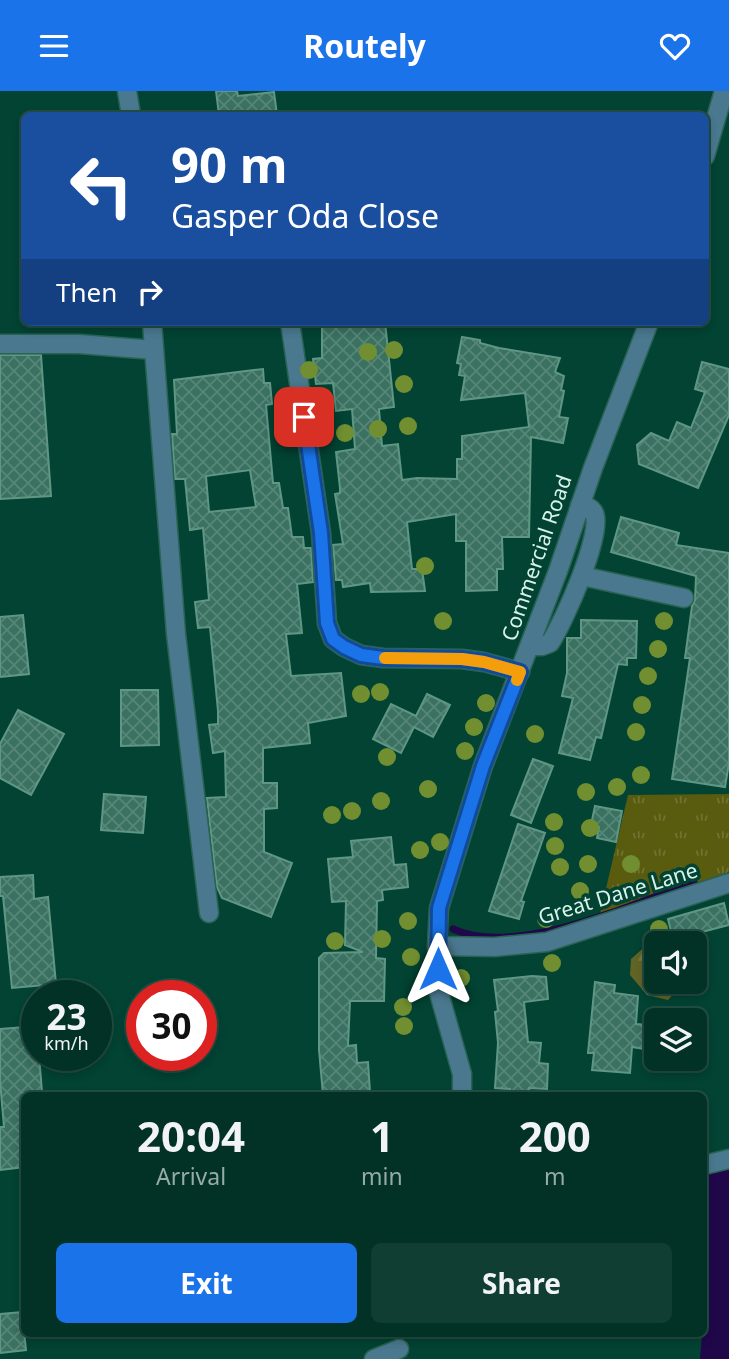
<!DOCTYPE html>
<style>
body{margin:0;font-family:"Noto Sans",sans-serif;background:#103e32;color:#f1f3f6;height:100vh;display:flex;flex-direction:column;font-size:26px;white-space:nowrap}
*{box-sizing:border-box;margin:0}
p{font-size:23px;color:#96aaa7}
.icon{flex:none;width:38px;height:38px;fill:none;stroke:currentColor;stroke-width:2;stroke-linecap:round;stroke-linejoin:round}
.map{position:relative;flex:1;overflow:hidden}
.drawer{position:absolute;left:21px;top:1001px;width:686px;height:245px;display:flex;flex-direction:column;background:#023226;border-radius:10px;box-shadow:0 4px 10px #0003,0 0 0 2px #234d43}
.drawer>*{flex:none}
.banner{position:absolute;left:21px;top:21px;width:688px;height:214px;border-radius:10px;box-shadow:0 4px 10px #0003,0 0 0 2px #234d43;background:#1a4fa0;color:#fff;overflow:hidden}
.controls{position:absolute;left:644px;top:840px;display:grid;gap:14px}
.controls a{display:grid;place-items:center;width:63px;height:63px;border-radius:10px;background:#023226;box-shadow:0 4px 10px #0003,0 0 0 2px #234d43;font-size:35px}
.speed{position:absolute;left:21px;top:889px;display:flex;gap:14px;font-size:35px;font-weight:700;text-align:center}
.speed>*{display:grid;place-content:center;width:91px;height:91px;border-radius:50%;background:#023226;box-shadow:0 4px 10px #0003,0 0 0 2px #234d43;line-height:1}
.speed small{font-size:18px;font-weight:400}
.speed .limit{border:10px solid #d22;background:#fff;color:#111}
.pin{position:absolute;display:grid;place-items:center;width:60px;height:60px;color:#fff;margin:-30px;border-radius:14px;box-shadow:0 4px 10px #0006}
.me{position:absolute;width:77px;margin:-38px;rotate:0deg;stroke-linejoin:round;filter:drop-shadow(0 0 5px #0008)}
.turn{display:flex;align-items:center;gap:24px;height:147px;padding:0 35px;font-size:32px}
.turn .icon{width:91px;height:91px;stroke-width:2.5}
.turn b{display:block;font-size:49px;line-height:60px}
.then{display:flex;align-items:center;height:66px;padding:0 35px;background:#0003;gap:14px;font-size:26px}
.eta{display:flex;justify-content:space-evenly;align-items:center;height:119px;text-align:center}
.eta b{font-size:42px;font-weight:700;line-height:49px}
.action{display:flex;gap:14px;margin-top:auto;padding:14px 35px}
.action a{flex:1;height:80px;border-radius:10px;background:#1a73e8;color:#fff;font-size:28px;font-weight:700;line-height:80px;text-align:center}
.action a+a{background:#103e32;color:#f1f3f6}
header{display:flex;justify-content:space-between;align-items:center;height:91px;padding:0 35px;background:#1a73e8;color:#fff;font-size:32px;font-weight:700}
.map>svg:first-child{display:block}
.grass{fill:url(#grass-tufts)}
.forest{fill:url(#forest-firs)}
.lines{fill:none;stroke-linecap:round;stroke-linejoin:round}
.stream{stroke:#1f074a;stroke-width:7}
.river{stroke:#1f074a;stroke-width:44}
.building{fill:url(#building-cross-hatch);stroke:#5f9784;stroke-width:2;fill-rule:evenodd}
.minor-casing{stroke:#296354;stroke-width:21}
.minor{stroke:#49788f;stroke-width:18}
.tree{fill:#718f30}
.route-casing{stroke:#114b97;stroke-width:18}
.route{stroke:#1a73e8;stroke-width:12}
.slow{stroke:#f59e0b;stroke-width:12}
.labels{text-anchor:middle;stroke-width:7;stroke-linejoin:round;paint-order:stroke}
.street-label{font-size:21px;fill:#d8f4ea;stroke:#024333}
</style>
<header><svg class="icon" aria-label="menu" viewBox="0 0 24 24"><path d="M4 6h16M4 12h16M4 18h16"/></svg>Routely<svg class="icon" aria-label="heart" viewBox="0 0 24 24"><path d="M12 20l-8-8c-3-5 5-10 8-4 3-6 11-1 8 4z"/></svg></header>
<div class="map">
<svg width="729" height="1268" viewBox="0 0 729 1268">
<defs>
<pattern id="grass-tufts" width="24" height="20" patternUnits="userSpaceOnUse" patternTransform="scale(1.75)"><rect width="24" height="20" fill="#595b0f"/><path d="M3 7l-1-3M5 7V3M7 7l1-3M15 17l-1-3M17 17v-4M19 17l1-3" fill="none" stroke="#707332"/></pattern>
<pattern id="forest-firs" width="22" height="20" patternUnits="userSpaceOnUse" patternTransform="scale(1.75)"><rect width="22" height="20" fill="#626426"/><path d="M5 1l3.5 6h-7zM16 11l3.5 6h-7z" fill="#787b46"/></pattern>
<pattern id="building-cross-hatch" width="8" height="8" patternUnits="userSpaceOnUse" patternTransform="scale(1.75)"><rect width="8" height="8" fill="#3a7160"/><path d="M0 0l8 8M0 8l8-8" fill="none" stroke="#568677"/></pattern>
</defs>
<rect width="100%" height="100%" fill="#024333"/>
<!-- grass -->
<path class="grass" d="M729,703V781L599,827L628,704Z"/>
<!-- forest -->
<path class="forest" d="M667,849L669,852H656V891H677L675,901L668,909L647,904L630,884L631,868L648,853Z"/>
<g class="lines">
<!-- stream -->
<path class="stream" d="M453,838C515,867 632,813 694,791"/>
<!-- river -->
<path class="river" d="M722,1268C728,1207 729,1145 727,1083"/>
</g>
<!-- building -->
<g class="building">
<path d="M216,0H237L238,5L274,1L277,24H219Z"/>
<path d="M322,231H385L394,316L379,318L382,355L398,353L402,389L417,387L457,388V368H462V345L529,336L525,302L461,309L465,285L459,284L461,273L457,272L462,246L480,249V252L499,257L560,267L555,281L564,285L561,299L564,300L559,326L568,327L563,352L531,346L529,446H502L503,478H497V499L466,500V450H456V423L407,431L412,478H422L425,500L371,501L370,492L343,496L342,489H336L333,454L343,453L335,403L340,402V397L336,361L355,358L352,318L336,320L333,292L316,293L313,268L322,267Z"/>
<path d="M0,264H41L51,405L0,408Z"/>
<path d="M702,271L729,278V324L698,397L639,373L637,354L651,342L669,350L677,331L691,337L705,301L695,298Z"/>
<path d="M263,278L264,292H270L272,313L266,314L273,392H279L283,417H288L292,446H303L304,457H311L313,491L297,493L302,542L286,543L291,585L341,582L346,625L308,632L310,652L263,657V692H277V717L264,718V761L292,772L271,826L222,807L217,796L207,707L226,706L225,660L213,662L209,634L218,633V620L210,536L198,537L195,511L209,509L203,437L190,439L185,388H175L172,343H177L174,289ZM250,379L256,416L209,421L206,385Z"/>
<path d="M621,426L679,442L676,454L729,462V672L725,696L672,688L690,567H685L692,515L695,509L696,485L611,461Z"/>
<path d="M23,524L29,583L0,586V526Z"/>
<path d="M581,529L637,530L636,567H627V574L618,573L601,647L596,646L590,669L559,662L573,607L562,605L567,582V547H581Z"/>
<path d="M121,599H158L159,654L121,655Z"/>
<path d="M427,603L450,614L433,646L414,636L401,662L373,648L391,613L416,625Z"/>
<path d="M18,619L64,643L31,704L0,687V653Z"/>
<path d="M533,668L553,675L531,732L511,724Z"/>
<path d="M104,703L146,706L143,742L101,739Z"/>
<path d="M595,715L622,720L616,751L597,747L599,736L591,734Z"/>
<path d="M518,733L545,742L521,810L524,811L519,828L489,820Z"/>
<path d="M391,746L394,774L406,773L408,796L382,799L383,809L377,810L376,867L385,868L384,910H350L348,955L356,954L357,972L368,971L370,1001L356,1002V1004H323L319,959V867L324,862L363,861L345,854L346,810L332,811L328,768L353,766L351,750Z"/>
<path d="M33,784L34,808L48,806L56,893L12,897L3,805H0V786Z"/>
<path d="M724,812L729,834L694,843L696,852H674L668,828Z"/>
<path d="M532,885L546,886L548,908L524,911L528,951L541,952L539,972L548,973L547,998L529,997V1004H510V998L495,997L498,952L495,921L498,920L494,889Z"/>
<path d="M595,891L615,894L614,902L638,905L636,933L647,934L645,958L632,956L630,982L592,979L594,962H588Z"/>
<path d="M37,935V964H39L42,1001L24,1002V1076L0,1079V1036H4L0,990V938Z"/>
<path d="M22,1221L26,1259L0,1262V1223Z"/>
</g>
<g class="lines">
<defs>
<g id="minor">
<path d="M127,0L131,24"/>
<path d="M705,65L724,0"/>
<path d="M152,231L176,543L209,822"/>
<path d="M290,231L321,442L327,532L333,548L344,556L361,564L383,567L462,568L484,571L520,581"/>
<path d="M0,253H79L154,259"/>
<path d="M582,485L684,507"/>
<path d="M530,555H542L550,552C563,533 604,441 594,422C591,416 586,415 580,414"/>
<path d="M437,855L495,856L547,851L729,792"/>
<path d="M462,1004V983L439,902L437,855L439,817L483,675L558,480L593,377L649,231"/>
<path d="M704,1074L729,1068"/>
<path d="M374,1268L399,1258"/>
</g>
</defs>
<!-- minor casing -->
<use href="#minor" class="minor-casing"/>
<!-- minor -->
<use href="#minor" class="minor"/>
</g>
<!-- trees -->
<g class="tree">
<circle cx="394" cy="259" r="9"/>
<circle cx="368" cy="261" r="9"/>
<circle cx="309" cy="279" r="9"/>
<circle cx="404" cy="293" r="9"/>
<circle cx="322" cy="321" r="9"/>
<circle cx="408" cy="335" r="9"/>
<circle cx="378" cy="338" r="9"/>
<circle cx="345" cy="342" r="9"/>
<circle cx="425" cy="475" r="9"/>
<circle cx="443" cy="530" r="9"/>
<circle cx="664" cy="530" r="9"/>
<circle cx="658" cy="558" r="9"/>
<circle cx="648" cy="585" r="9"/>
<circle cx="380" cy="601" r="9"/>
<circle cx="361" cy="603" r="9"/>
<circle cx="486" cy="612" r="9"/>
<circle cx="642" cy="614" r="9"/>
<circle cx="474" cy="636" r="9"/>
<circle cx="636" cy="641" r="9"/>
<circle cx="535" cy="643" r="9"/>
<circle cx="465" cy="660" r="9"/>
<circle cx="387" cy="666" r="9"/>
<circle cx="641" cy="684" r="9"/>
<circle cx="617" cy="696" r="9"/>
<circle cx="428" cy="698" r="9"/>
<circle cx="586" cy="701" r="9"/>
<circle cx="381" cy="710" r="9"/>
<circle cx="352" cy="720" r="9"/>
<circle cx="332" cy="724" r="9"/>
<circle cx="554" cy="731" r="9"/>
<circle cx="590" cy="737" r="9"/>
<circle cx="440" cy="751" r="9"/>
<circle cx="555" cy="755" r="9"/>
<circle cx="420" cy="759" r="9"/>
<circle cx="588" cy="773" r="9"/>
<circle cx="631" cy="773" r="9"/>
<circle cx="560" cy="776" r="9"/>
<circle cx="580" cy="800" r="9"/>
<circle cx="546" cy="828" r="9"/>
<circle cx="408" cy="830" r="9"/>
<circle cx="659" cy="838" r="9"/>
<circle cx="382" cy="848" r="9"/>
<circle cx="335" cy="850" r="9"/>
<circle cx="411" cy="866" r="9"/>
<circle cx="552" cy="872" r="9"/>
<circle cx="461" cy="887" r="9"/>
<circle cx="403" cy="916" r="9"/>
<circle cx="404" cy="935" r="9"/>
</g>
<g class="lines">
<defs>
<path id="route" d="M304,326L321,442L327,532L333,548L344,556L361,564L383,567L462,568L484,571L520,581L483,675L439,817L438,878"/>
</defs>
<!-- route casing -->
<use href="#route" class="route-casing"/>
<!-- route -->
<use href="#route" class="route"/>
<!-- slow -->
<path class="slow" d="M385,567L462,568L484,571L520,581L517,589"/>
</g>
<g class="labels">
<!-- street labels -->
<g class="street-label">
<text transform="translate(537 467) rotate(-71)" y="7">Commercial Road</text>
<text transform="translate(618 803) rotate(-17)" y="7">Great Dane Lane</text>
</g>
</g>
</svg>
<div class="controls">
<a><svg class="icon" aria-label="sound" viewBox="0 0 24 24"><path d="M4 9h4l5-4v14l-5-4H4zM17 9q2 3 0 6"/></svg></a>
<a><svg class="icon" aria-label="layers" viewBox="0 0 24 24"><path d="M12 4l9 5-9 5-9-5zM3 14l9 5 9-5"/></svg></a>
</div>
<div class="speed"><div>23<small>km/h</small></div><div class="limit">30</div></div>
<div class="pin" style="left:304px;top:326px;background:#d93025"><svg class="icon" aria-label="arrive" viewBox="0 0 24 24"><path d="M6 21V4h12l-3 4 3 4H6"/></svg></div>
<svg class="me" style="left:438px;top:878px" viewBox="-20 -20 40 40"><path d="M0-17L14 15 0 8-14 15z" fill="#1a73e8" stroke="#fff" stroke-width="4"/></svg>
<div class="banner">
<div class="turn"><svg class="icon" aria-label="left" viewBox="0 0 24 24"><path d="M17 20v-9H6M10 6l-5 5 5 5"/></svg><div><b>90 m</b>Gasper Oda Close</div></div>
<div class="then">Then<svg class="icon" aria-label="right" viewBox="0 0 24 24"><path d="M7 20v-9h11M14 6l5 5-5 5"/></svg></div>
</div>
<section class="drawer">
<div class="eta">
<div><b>20:04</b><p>Arrival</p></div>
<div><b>1</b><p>min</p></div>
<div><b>200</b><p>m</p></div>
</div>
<div class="action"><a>Exit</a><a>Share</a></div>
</section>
</div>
